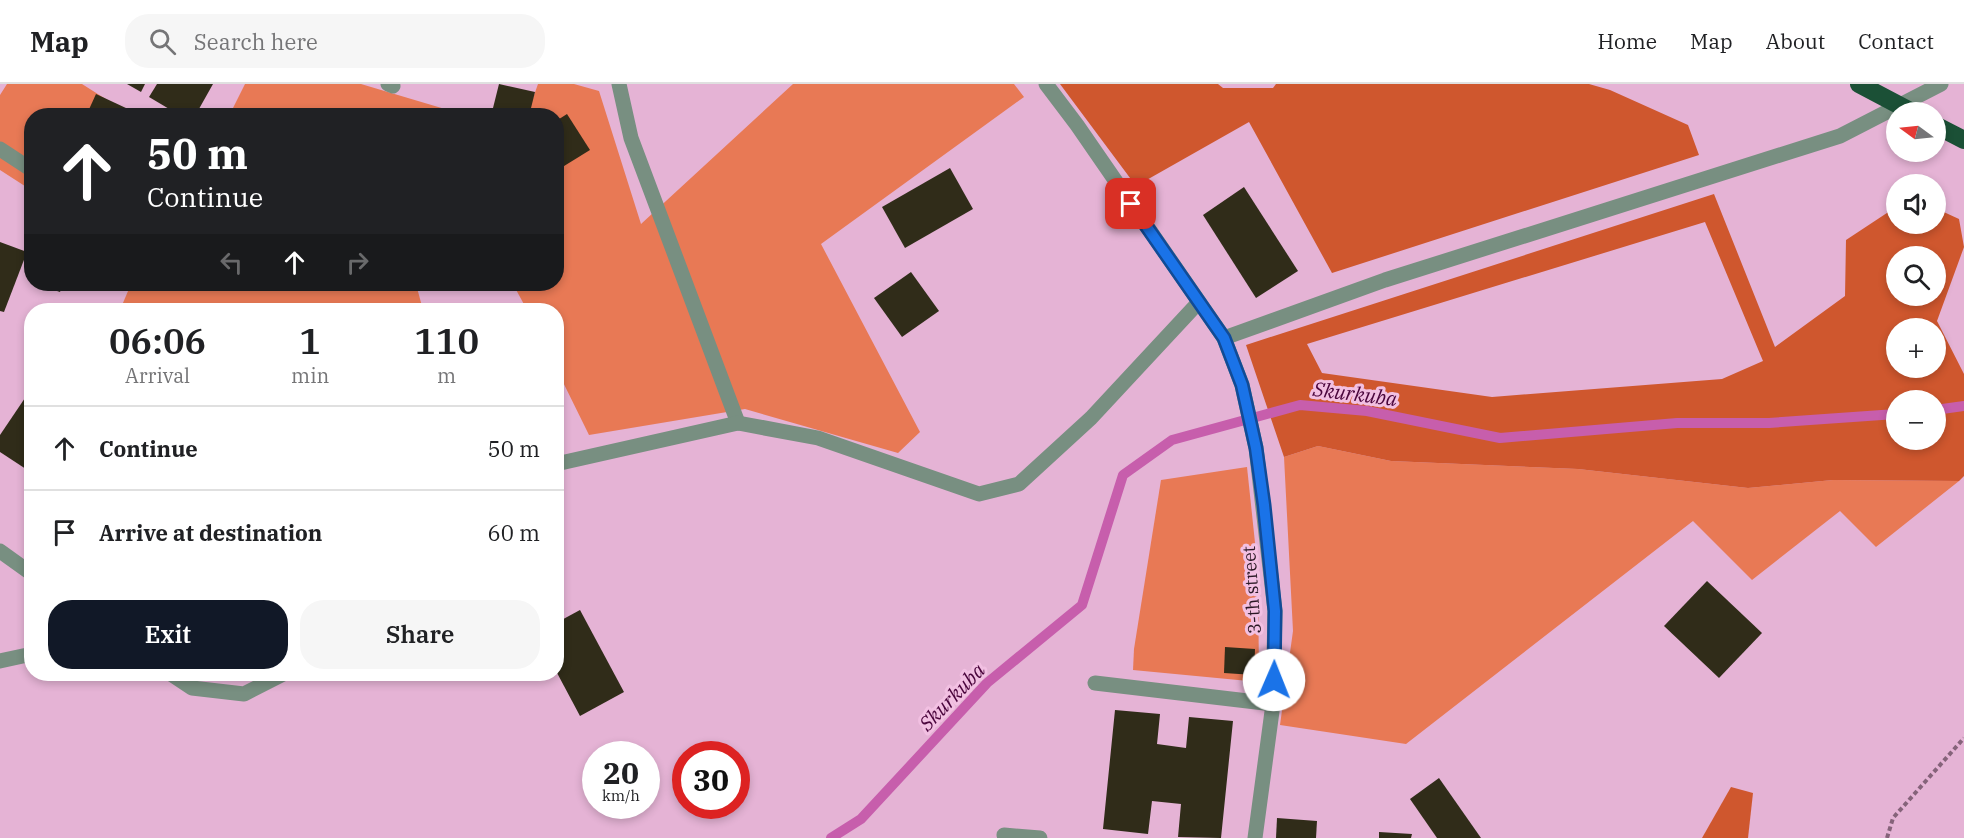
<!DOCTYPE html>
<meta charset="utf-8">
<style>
body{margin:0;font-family:"IBM Plex Serif",serif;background:#f6f6f6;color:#202124;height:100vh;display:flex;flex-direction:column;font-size:22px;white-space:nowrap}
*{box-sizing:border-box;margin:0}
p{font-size:20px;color:#757577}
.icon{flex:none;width:33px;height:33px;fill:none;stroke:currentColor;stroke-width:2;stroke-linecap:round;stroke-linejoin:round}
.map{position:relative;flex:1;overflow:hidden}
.panel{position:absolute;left:24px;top:219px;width:540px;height:378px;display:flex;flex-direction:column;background:#fff;border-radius:24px;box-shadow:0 3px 9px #0003}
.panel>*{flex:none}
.top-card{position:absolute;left:24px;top:24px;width:540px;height:183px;border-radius:24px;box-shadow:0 3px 9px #0003;background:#202124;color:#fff;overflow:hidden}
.needle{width:39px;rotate:285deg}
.controls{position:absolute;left:1886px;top:18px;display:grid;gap:12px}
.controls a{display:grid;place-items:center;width:60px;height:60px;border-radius:50%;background:#fff;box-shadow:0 3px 9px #0003;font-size:30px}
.speed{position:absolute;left:582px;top:657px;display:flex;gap:12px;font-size:30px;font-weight:700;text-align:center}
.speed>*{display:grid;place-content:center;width:78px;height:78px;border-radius:50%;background:#fff;box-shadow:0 3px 9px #0003;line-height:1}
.speed small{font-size:15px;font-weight:400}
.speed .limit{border:9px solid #d22;background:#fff;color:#111}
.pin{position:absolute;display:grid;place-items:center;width:51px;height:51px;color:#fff;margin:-26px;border-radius:12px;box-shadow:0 3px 9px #0006}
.me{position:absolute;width:66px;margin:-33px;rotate:1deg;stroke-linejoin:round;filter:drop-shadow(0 0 4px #0008)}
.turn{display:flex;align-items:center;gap:21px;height:126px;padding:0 24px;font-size:27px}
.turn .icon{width:78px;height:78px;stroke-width:2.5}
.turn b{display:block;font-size:42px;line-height:51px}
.lanes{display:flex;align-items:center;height:57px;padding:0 24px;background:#0003;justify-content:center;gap:30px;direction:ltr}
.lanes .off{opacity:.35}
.eta{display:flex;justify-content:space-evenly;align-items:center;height:102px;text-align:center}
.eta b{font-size:36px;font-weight:600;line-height:42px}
.primary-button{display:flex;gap:12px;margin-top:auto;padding:12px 24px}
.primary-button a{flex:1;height:69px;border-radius:24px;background:#111827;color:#fff;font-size:24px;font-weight:600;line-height:69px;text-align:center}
.primary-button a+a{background:#f6f6f6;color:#202124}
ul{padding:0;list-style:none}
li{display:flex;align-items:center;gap:18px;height:84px;padding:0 24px;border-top:2px solid #e0e0e0}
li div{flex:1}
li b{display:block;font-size:22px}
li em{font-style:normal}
header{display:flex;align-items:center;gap:36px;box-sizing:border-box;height:84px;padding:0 30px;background:#fff;border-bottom:2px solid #e0e0e0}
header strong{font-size:28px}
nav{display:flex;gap:33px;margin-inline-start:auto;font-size:21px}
.search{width:420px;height:54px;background:#f6f6f6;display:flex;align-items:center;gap:15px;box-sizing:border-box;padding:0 21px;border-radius:24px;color:#757577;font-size:22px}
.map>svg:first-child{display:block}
.green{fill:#e87955}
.forest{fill:#cf572e;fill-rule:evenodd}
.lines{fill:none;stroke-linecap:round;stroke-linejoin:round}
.stream{stroke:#c75eac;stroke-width:10}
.building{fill:#302c19}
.path{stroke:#85637a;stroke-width:4;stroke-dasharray:4.5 3;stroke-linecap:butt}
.minor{stroke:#788f81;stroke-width:15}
.highway{stroke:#1b5036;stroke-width:18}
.route-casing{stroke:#114b97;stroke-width:15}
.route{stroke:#1a73e8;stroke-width:10}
.labels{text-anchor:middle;stroke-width:6;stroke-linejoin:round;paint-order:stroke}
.street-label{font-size:18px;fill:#2b1825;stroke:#f2c0e2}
.water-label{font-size:20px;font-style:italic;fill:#4a053c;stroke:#f2c0e2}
</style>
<header>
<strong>Map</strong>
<div class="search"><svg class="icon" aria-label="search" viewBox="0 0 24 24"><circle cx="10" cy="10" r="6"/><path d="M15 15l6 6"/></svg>Search here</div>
<nav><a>Home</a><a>Map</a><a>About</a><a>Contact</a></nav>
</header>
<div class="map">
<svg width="1964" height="754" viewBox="0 0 1964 754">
<rect width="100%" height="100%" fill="#e5b3d5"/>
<!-- green -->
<g class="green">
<path d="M7,0H82L131,31L32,32L31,106L0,86V11Z"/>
<path d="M245,0H361L465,31L229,32Z"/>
<path d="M538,0H574L599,7L641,140L793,0H1014L1024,13L821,160L920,348L898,369L745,325L589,351L557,286L556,226H527L513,200H556V32L527,31Z"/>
<path d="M131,200H416L423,226H120Z"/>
<path d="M1318,362L1391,377L1578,385L1748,404L1833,396L1959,397L1876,463L1840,427L1752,496L1693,437L1406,660L1280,641L1293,547L1284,373Z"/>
<path d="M1247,383L1258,487L1259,598L1133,586L1134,565L1161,396Z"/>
</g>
<!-- forest -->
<g class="forest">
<path d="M1060,0H1218L1223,4H1273L1276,0H1589L1610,6L1688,41L1699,71L1332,189L1249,38L1136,102Z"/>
<path d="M1714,110L1775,263L1845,212L1846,156L1896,123V140H1935V124L1959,135L1964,163L1937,237L1964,290V392L1959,397L1833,396L1748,404L1578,385L1391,377L1318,362L1284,373L1246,261ZM1705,138L1763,277L1722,295L1492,313L1322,289L1307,260ZM1896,172H1935V212H1896ZM1896,244H1935V284H1896ZM1896,316H1935V356H1896Z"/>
<path d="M1731,703L1753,709L1748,754H1702Z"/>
</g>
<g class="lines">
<!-- stream -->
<g class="stream">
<path d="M1935,326L1964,322"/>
<path d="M831,754L861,735L987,599L1082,521L1123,391L1172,356L1300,321L1367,327L1500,354L1677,339H1769L1896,330"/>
</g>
</g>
<!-- building -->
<g class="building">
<path d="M127,0H145L141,8Z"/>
<path d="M157,0H213L195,32H181L149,13Z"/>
<path d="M499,0L535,8L529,32H491Z"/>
<path d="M96,10L143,32H86Z"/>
<path d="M567,30L590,66L556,87V37Z"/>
<path d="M950,84L973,125L905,164L882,123Z"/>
<path d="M1244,103L1298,187L1256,214L1203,131Z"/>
<path d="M0,158L27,168L4,228L0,227Z"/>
<path d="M911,188L939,227L902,253L874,214Z"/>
<path d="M36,200H63L60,208Z"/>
<path d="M27,311L32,314V389L0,368V351Z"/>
<path d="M1707,497L1762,549L1719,594L1664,542Z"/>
<path d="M580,526L624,608L580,632L556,587V539Z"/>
<path d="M1225,563L1255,565L1254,591L1224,589Z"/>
<path d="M1115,626L1160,630L1157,660L1186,664L1189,633L1233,637L1221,754L1178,753L1181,720L1152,717L1148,750L1103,745Z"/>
<path d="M1439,694L1481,754H1437L1410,715Z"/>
<path d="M1277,734L1317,737L1316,754H1276Z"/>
<path d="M1379,748L1412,750L1411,754H1379Z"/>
</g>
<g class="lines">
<!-- path -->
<path class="path" d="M1887,754L1893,734L1964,654"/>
<!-- minor -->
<g class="minor">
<path d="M388,0L393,2"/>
<path d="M619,0L631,54L738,339"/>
<path d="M1046,0L1077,41L1224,254L1385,196L1840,52L1941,0"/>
<path d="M0,65L32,86"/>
<path d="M1224,254L1242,301L1256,364L1275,527L1273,620L1255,754"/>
<path d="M556,380L738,339L818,354L979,410L1019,400L1091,334L1198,219"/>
<path d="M0,467L32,490"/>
<path d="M0,577L32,570"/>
<path d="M171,590L192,604L244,610L283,590"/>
<path d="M1095,599L1273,620"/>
<path d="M1004,751L1040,754"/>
</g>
<!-- highway -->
<g class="highway">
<path d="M1859,0L1912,28"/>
<path d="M1935,41L1964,56"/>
</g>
</g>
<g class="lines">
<defs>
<path id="route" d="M1131,120L1224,254L1242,301L1256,364L1264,421L1275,527L1274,596"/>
</defs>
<!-- route casing -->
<use href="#route" class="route-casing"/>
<!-- route -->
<use href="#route" class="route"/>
</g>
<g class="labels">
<!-- street labels -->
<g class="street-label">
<text transform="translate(1252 506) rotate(-94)" y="6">3-th street</text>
</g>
<!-- water labels -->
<g class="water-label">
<text transform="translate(1355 310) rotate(7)" y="7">Skurkuba</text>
<text transform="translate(952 613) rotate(-46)" y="7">Skurkuba</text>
</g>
</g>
</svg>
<div class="controls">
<a><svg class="needle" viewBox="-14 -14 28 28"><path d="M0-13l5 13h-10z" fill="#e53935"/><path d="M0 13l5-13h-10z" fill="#757577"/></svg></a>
<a><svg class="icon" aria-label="sound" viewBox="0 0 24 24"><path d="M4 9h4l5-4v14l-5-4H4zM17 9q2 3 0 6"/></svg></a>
<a><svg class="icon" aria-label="search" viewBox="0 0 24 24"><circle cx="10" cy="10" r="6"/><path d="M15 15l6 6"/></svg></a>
<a>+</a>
<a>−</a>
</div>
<div class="speed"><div>20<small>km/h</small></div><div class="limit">30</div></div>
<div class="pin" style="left:1131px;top:120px;background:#d93025"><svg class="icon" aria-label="arrive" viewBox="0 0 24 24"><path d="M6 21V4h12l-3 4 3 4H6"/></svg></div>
<svg class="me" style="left:1274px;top:596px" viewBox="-20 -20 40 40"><circle r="19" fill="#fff"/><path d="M0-13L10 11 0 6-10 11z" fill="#1a73e8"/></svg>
<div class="top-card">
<div class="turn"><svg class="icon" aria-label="ahead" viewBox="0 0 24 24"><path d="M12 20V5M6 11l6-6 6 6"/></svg><div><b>50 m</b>Continue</div></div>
<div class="lanes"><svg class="icon off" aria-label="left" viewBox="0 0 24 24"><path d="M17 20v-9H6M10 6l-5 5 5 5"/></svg><svg class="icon" aria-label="ahead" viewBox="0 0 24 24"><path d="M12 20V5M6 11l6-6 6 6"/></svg><svg class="icon off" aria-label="right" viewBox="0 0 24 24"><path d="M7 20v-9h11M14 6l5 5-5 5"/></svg></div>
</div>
<section class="panel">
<div class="eta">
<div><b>06:06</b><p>Arrival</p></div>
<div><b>1</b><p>min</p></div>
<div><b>110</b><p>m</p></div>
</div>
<ul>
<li><svg class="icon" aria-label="ahead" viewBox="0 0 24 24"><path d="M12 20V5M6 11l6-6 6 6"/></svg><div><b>Continue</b></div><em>50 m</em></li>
<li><svg class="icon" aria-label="arrive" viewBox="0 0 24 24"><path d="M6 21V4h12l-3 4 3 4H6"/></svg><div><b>Arrive at destination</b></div><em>60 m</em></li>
</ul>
<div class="primary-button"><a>Exit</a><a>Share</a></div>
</section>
</div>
